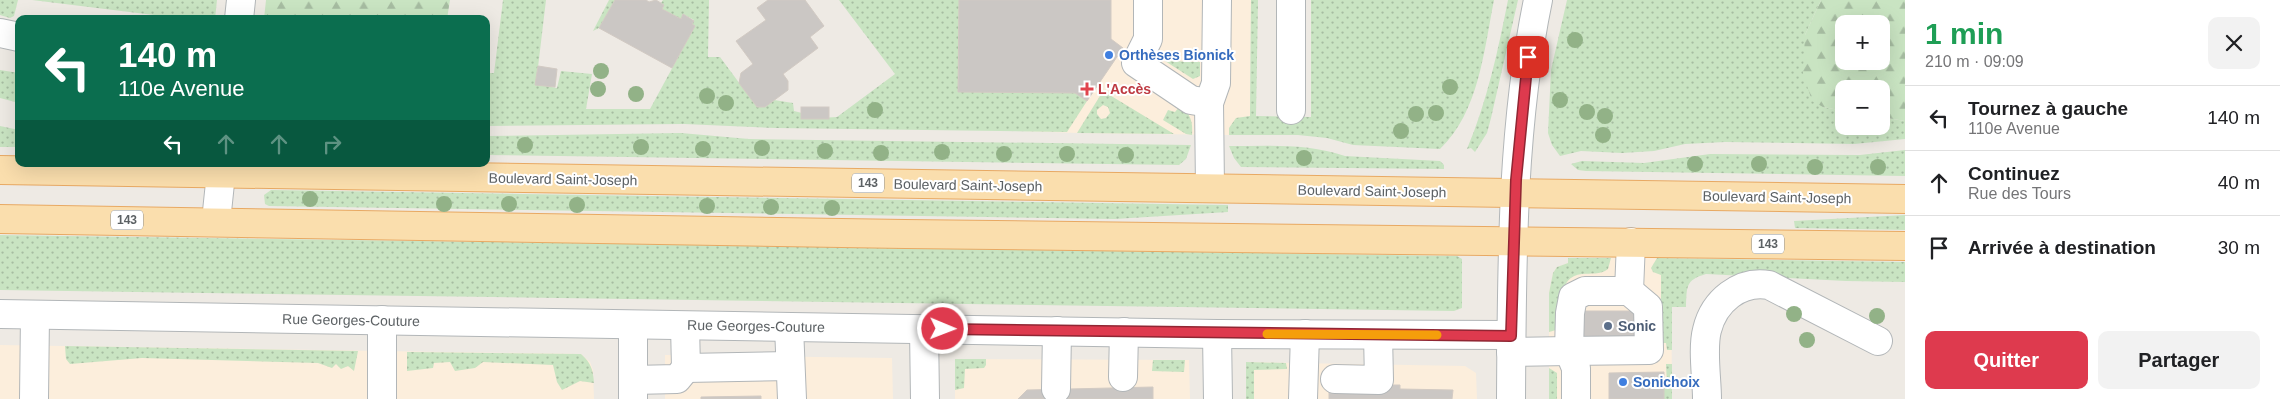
<!DOCTYPE html>
<html lang="fr">
<meta charset="utf-8">
<style>
body{margin:0;font-family:Arial,sans-serif;background:#f2f2f2;color:#202124;height:100vh;display:flex;flex-direction:column;font-size:19px;white-space:nowrap}
*{box-sizing:border-box;margin:0}
p{font-size:16px;color:#757577}
.icon{flex:none;width:28px;height:28px;fill:none;stroke:currentColor;stroke-width:2;stroke-linecap:round;stroke-linejoin:round}
.map{position:relative;flex:1;overflow:hidden}
.panel{display:flex;flex-direction:column;background:#fff;width:375px}
.panel>*{flex:none}
.banner{position:absolute;left:15px;top:15px;width:475px;height:152px;border-radius:10px;box-shadow:0 5px 20px #0002;background:#0b6e4f;color:#fff;overflow:hidden}
.fabs{position:absolute;left:1835px;top:15px;display:grid;gap:10px}
.fabs a{display:grid;place-items:center;width:55px;height:55px;border-radius:10px;background:#fff;box-shadow:0 5px 20px #0002;font-size:25px}
.pin{position:absolute;display:grid;place-items:center;width:42px;height:42px;color:#fff;margin:-21px;border-radius:10px;box-shadow:0 2px 8px #0006}
.me{position:absolute;width:55px;margin:-28px;rotate:91deg;stroke-linejoin:round;filter:drop-shadow(0 0 4px #0008)}
.turn{display:flex;align-items:center;gap:18px;height:105px;padding:0 20px;font-size:22px}
.turn .icon{width:65px;height:65px;stroke-width:2.5}
.turn b{display:block;font-size:35px;line-height:42px}
.lanes{display:flex;align-items:center;height:48px;padding:0 20px;background:#0003;justify-content:center;gap:25px;direction:ltr}
.lanes .off{opacity:.35}
.round{display:grid;place-items:center;flex:none;width:52px;height:52px;border-radius:10px;background:#f2f2f2}
.head{display:flex;align-items:center;justify-content:space-between;height:85px;padding:0 20px}
h1{font-size:30px;font-weight:800;line-height:38px;color:#1e9e55}
.primary-button{display:flex;gap:10px;margin-top:auto;padding:10px 20px}
.primary-button a{flex:1;height:58px;border-radius:10px;background:#de3a4e;color:#fff;font-size:20px;font-weight:800;line-height:58px;text-align:center}
.primary-button a+a{background:#f2f2f2;color:#202124}
ul{padding:0;list-style:none}
li{display:flex;align-items:center;gap:15px;height:65px;padding:0 20px;border-top:1px solid #e0e0e0}
li div{flex:1}
li b{display:block;font-size:19px}
li em{font-style:normal}
main{display:flex;flex:1;min-height:0}
.map>svg:first-child{display:block}
.commercial{fill:#fceedc}
.grass{fill:url(#grass-dots);fill-rule:evenodd}
.forest{fill:url(#forest-firs);fill-rule:evenodd}
.building{fill:#cbc7c4;stroke:#d2cac3}
.lines{fill:none;stroke-linecap:round;stroke-linejoin:round}
.minor-casing{stroke:#b2b6b8;stroke-width:30}
.major-casing{stroke:#e8a963;stroke-width:30}
.minor{stroke:#fff;stroke-width:28}
.major{stroke:#fadead;stroke-width:28}
.tree{fill:#92b287}
.route-casing{stroke:#902633;stroke-width:12}
.route{stroke:#de3a4e;stroke-width:9}
.slow{stroke:#f59e0b;stroke-width:9}
.shop-dot{fill:#3f7fe0;stroke:#fff;stroke-width:2}
.health-dot{fill:#e0444e;stroke:#fff;stroke-width:2}
.service-dot{fill:#5c6f8a;stroke:#fff;stroke-width:2}
.labels{text-anchor:middle;stroke-width:4;stroke-linejoin:round;paint-order:stroke}
.shield{fill:#fff;stroke:#8d9092;stroke-width:1}
.shield-label{font-size:12px;font-weight:bold;fill:#5c6164}
.shop-label{font-size:14px;font-weight:bold;fill:#366cbe;stroke:#fff;text-anchor:start}
.health-label{font-size:14px;font-weight:bold;fill:#be3a42;stroke:#fff;text-anchor:start}
.street-label{font-size:14px;fill:#5c6164;stroke:#fff}
.service-label{font-size:14px;font-weight:bold;fill:#4e5e75;stroke:#fff;text-anchor:start}
</style>
<main>
<div class="map">
<svg width="1905" height="399" viewBox="0 0 1905 399">
<defs>
<pattern id="grass-dots" width="8" height="8" patternUnits="userSpaceOnUse" patternTransform="scale(1.25)"><rect width="8" height="8" fill="#c9e4c2"/><path d="M2 2h.1M6 6h.1" fill="none" stroke="#a6bca1" stroke-width="1.8" stroke-linecap="round"/></pattern>
<pattern id="forest-firs" width="22" height="20" patternUnits="userSpaceOnUse" patternTransform="scale(1.25)"><rect width="22" height="20" fill="#c9e4c2"/><path d="M5 1l3.5 6h-7zM16 11l3.5 6h-7z" fill="#a6bca1"/></pattern>
</defs>
<rect width="100%" height="100%" fill="#eeeae4"/>
<!-- commercial -->
<g class="commercial">
<path d="M939,0H1251L1250,116L1229,128V135L1077,133L922,127Z"/>
<path d="M1568,258H1671L1672,399H1549V293L1553,273L1557,267L1568,263Z"/>
<path d="M0,345L581,354L590,362L593,370L594,399H0Z"/>
<path d="M665,355L892,358L893,399H665Z"/>
<path d="M955,359L1189,360L1190,399H955Z"/>
<path d="M1246,362L1465,366L1476,373L1477,399H1246Z"/>
</g>
<!-- grass -->
<g class="grass">
<path d="M0,0H18L14,16L10,18L0,15Z"/>
<path d="M32,0H217L215,19H162V16Z"/>
<path d="M503,0H546L536,84L557,88L561,71L592,74L586,109H650L695,26L692,24L694,20L683,14L681,19L662,9L664,5L661,3L663,0H709L708,57H720L757,107H765L774,100L793,103L794,111L802,113V119L837,117L895,74L839,0H959L958,92L1075,93L1087,101L1067,132L776,128L684,124L486,126V73H494Z"/>
<path d="M609,0H615L599,28L593,31Z"/>
<path d="M1251,0H1258L1256,116L1311,117V0H1494C1484,50 1479,112 1440,149L1353,145L1327,138L1298,135H1229V128L1236,118L1250,116Z"/>
<path d="M1508,0H1518L1491,118L1487,133L1475,152L1471,148L1467,149C1487,101 1498,51 1508,0Z"/>
<path d="M1567,0H1821L1805,35L1823,107L1844,111V126H1881V117L1905,121V139L1854,144L1725,142L1685,144L1654,151L1622,153L1581,151L1560,156L1552,145L1548,133L1551,70Z"/>
<path d="M1165,61L1200,62V76L1193,79Z"/>
<path d="M0,70L19,73V103L0,98Z"/>
<path d="M1103,91L1174,134L1077,133ZM1103,105L1108,107L1110,113L1106,118L1101,119L1097,114V110Z"/>
<path d="M1180,106C1191,114 1193,122 1192,135L1186,134L1163,120L1168,110L1175,112Z"/>
<path d="M0,126L19,130V147H0Z"/>
<path d="M681,133L749,139L1191,145L1186,159L1179,165L486,155V136Z"/>
<path d="M1229,146C1267,146 1308,143 1345,156L1440,161L1444,165V169L1241,167L1234,158Z"/>
<path d="M1905,150V176L1586,171L1578,170L1571,164L1582,161L1644,163L1710,154L1860,155Z"/>
<path d="M271,190L1228,205V212L1115,219L269,206L265,204L264,195Z"/>
<path d="M1905,215V230L1795,228L1794,221Z"/>
<path d="M0,235L1457,256L1462,259V308L1454,311L0,290Z"/>
<path d="M1568,258H1611L1608,269C1600,275 1591,273 1582,274C1557,276 1559,312 1556,330L1549,332V293L1553,273L1557,267L1568,263Z"/>
<path d="M1657,258L1905,262V282L1846,281L1706,274C1685,280 1687,287 1686,307H1672V350H1667L1666,343H1661V275L1653,272L1651,268Z"/>
<path d="M65,346L358,351L354,371L348,366L341,369L336,364L332,368L318,363L142,358L70,364L66,359Z"/>
<path d="M407,352L581,354C591,363 593,369 594,383L580,381L562,390L557,382L553,365L483,362L475,368L455,371L450,362L434,363L433,368L407,371Z"/>
<path d="M955,359H986V365L984,368L965,369L964,388L955,390Z"/>
<path d="M1153,360H1185L1184,372L1152,371Z"/>
<path d="M1246,362L1286,363L1287,369L1254,370V399H1246Z"/>
<path d="M1666,364H1672V399H1664V386L1667,385Z"/>
<path d="M1549,368L1557,373V399H1549Z"/>
</g>
<!-- forest -->
<g class="forest">
<path d="M266,0H450L447,19H264Z"/>
<path d="M1821,0H1905V121L1881,117V89H1844V111L1823,107L1812,101L1803,73L1805,35ZM1844,24H1881V61H1844Z"/>
</g>
<!-- building -->
<g class="building">
<path d="M615,0H646L649,2L656,0L664,5L662,9L681,19L683,14L694,21L692,24L695,26L672,68L599,28Z"/>
<path d="M768,0H805L824,26L810,37L818,48L783,74L788,81V90L765,107H757L739,83L741,73L753,64L736,41L766,20L757,8Z"/>
<path d="M959,0H1111V39L1123,48L1087,101L1075,93L958,92Z"/>
<path d="M538,66L557,69L555,87L535,85Z"/>
<rect x="801" y="107" width="28" height="12"/>
<path d="M1577,311H1639L1640,341L1577,342Z"/>
<path d="M1664,372V399H1609V373Z"/>
<path d="M1365,385H1400V389L1453,390L1452,399H1329V389Z"/>
<path d="M1153,387V399H1018L1027,390Z"/>
<path d="M761,396V399H701V397Z"/>
</g>
<g class="lines">
<defs>
<g id="minor">
<path d="M1148,0V39L1136,63L1191,100L1209,103"/>
<path d="M239,19L241,0"/>
<path d="M0,33L19,37"/>
<path d="M1291,110V0"/>
<path d="M1210,188L1209,103L1216,83L1217,0"/>
<path d="M216,221L222,164"/>
<path d="M0,314L1217,334L1511,335"/>
<path d="M382,320V399"/>
<path d="M685,326L686,368L790,366"/>
<path d="M789,327L792,399"/>
<path d="M924,329L925,399"/>
<path d="M1217,334L1218,399"/>
<path d="M1511,352L1569,351L1570,313L1573,297L1585,291H1629L1631,242"/>
<path d="M1123,377L1124,332"/>
<path d="M1335,379L1379,380L1378,335"/>
<path d="M633,380L677,379L686,368"/>
<path d="M1056,389L1057,331"/>
<path d="M34,399L35,315"/>
<path d="M633,399V325"/>
<path d="M1303,399L1305,334"/>
<path d="M1511,399C1512,266 1511,131 1538,0"/>
<path d="M1576,399V368L1569,351L1649,350L1648,307L1629,291"/>
<path d="M1707,399C1707,379 1702,349 1707,330C1714,301 1740,280 1769,285L1878,341"/>
</g>
<g id="major">
<path d="M0,170L1905,199"/>
<path d="M0,219L905,234L1905,246"/>
</g>
</defs>
<!-- minor casing -->
<use href="#minor" class="minor-casing"/>
<!-- major casing -->
<use href="#major" class="major-casing"/>
<!-- minor -->
<use href="#minor" class="minor"/>
<!-- major -->
<use href="#major" class="major"/>
</g>
<!-- trees -->
<g class="tree">
<circle cx="1575" cy="40" r="8"/>
<circle cx="601" cy="71" r="8"/>
<circle cx="1450" cy="87" r="8"/>
<circle cx="598" cy="89" r="8"/>
<circle cx="636" cy="94" r="8"/>
<circle cx="707" cy="96" r="8"/>
<circle cx="1560" cy="100" r="8"/>
<circle cx="726" cy="103" r="8"/>
<circle cx="875" cy="110" r="8"/>
<circle cx="1587" cy="112" r="8"/>
<circle cx="1436" cy="113" r="8"/>
<circle cx="1416" cy="114" r="8"/>
<circle cx="1605" cy="116" r="8"/>
<circle cx="1401" cy="131" r="8"/>
<circle cx="1603" cy="135" r="8"/>
<circle cx="525" cy="145" r="8"/>
<circle cx="641" cy="147" r="8"/>
<circle cx="762" cy="148" r="8"/>
<circle cx="703" cy="149" r="8"/>
<circle cx="825" cy="151" r="8"/>
<circle cx="942" cy="152" r="8"/>
<circle cx="881" cy="153" r="8"/>
<circle cx="1004" cy="154" r="8"/>
<circle cx="1067" cy="154" r="8"/>
<circle cx="1126" cy="155" r="8"/>
<circle cx="1304" cy="158" r="8"/>
<circle cx="1695" cy="164" r="8"/>
<circle cx="1759" cy="164" r="8"/>
<circle cx="1815" cy="167" r="8"/>
<circle cx="1878" cy="167" r="8"/>
<circle cx="310" cy="199" r="8"/>
<circle cx="444" cy="204" r="8"/>
<circle cx="509" cy="204" r="8"/>
<circle cx="577" cy="205" r="8"/>
<circle cx="707" cy="206" r="8"/>
<circle cx="771" cy="207" r="8"/>
<circle cx="832" cy="208" r="8"/>
<circle cx="1794" cy="314" r="8"/>
<circle cx="1877" cy="316" r="8"/>
<circle cx="1807" cy="340" r="8"/>
</g>
<g class="lines">
<defs>
<path id="route" d="M943,329L1511,336L1516,180L1528,57"/>
</defs>
<!-- route casing -->
<use href="#route" class="route-casing"/>
<!-- route -->
<use href="#route" class="route"/>
<!-- slow -->
<path class="slow" d="M1267,334L1437,335"/>
</g>
<!-- markers -->
<g class="shop-dot">
<circle cx="1109" cy="55" r="5"/>
<circle cx="1623" cy="382" r="5"/>
</g>
<path class="health-dot" d="M1084.5 81.5h5v5h5v5h-5v5h-5v-5h-5v-5h5z"/>
<circle class="service-dot" cx="1608" cy="326" r="5"/>
<g class="labels">
<!-- shield labels -->
<g class="shield">
<rect x="852" y="173.5" width="32" height="19" rx="4"/>
<rect x="111" y="210.5" width="32" height="19" rx="4"/>
<rect x="1752" y="234.5" width="32" height="19" rx="4"/>
</g>
<g class="shield-label">
<text x="868" y="187">143</text>
<text x="127" y="224">143</text>
<text x="1768" y="248">143</text>
</g>
<!-- shop labels -->
<g class="shop-label">
<text x="1119" y="60">Orthèses Bionick</text>
<text x="1633" y="387">Sonichoix</text>
</g>
<!-- health labels -->
<g class="health-label">
<text x="1098" y="94">L'Accès</text>
</g>
<!-- street labels -->
<g class="street-label">
<text transform="translate(563 179) rotate(1)" y="5">Boulevard Saint-Joseph</text>
<text transform="translate(968 185) rotate(1)" y="5">Boulevard Saint-Joseph</text>
<text transform="translate(1372 191) rotate(1)" y="5">Boulevard Saint-Joseph</text>
<text transform="translate(1777 197) rotate(1)" y="5">Boulevard Saint-Joseph</text>
<text transform="translate(351 320) rotate(1)" y="5">Rue Georges-Couture</text>
<text transform="translate(756 326) rotate(1)" y="5">Rue Georges-Couture</text>
</g>
<!-- service labels -->
<g class="service-label">
<text x="1618" y="331">Sonic</text>
</g>
</g>
</svg>
<div class="fabs">
<a>+</a>
<a>−</a>
</div>
<div class="pin" style="left:1528px;top:57px;background:#d93025"><svg class="icon" aria-label="arrive" viewBox="0 0 24 24"><path d="M6 21V4h12l-3 4 3 4H6"/></svg></div>
<svg class="me" style="left:943px;top:329px" viewBox="-20 -20 40 40"><circle r="17" fill="#de3a4e" stroke="#fff" stroke-width="3"/><path d="M0-11L8 9 0 5-8 9z" fill="#fff"/></svg>
<div class="banner">
<div class="turn"><svg class="icon" aria-label="left" viewBox="0 0 24 24"><path d="M17 20v-9H6M10 6l-5 5 5 5"/></svg><div><b>140 m</b>110e Avenue</div></div>
<div class="lanes"><svg class="icon" aria-label="left" viewBox="0 0 24 24"><path d="M17 20v-9H6M10 6l-5 5 5 5"/></svg><svg class="icon off" aria-label="ahead" viewBox="0 0 24 24"><path d="M12 20V5M6 11l6-6 6 6"/></svg><svg class="icon off" aria-label="ahead" viewBox="0 0 24 24"><path d="M12 20V5M6 11l6-6 6 6"/></svg><svg class="icon off" aria-label="right" viewBox="0 0 24 24"><path d="M7 20v-9h11M14 6l5 5-5 5"/></svg></div>
</div>
</div>
<section class="panel">
<div class="head"><div><h1>1 min</h1><p>210 m · 09:09</p></div><a class="round"><svg class="icon" aria-label="close" viewBox="0 0 24 24"><path d="M6 6l12 12M18 6L6 18"/></svg></a></div>
<ul>
<li><svg class="icon" aria-label="left" viewBox="0 0 24 24"><path d="M17 20v-9H6M10 6l-5 5 5 5"/></svg><div><b>Tournez à gauche</b><p>110e Avenue</p></div><em>140 m</em></li>
<li><svg class="icon" aria-label="ahead" viewBox="0 0 24 24"><path d="M12 20V5M6 11l6-6 6 6"/></svg><div><b>Continuez</b><p>Rue des Tours</p></div><em>40 m</em></li>
<li><svg class="icon" aria-label="arrive" viewBox="0 0 24 24"><path d="M6 21V4h12l-3 4 3 4H6"/></svg><div><b>Arrivée à destination</b></div><em>30 m</em></li>
</ul>
<div class="primary-button"><a>Quitter</a><a>Partager</a></div>
</section>
</main>
